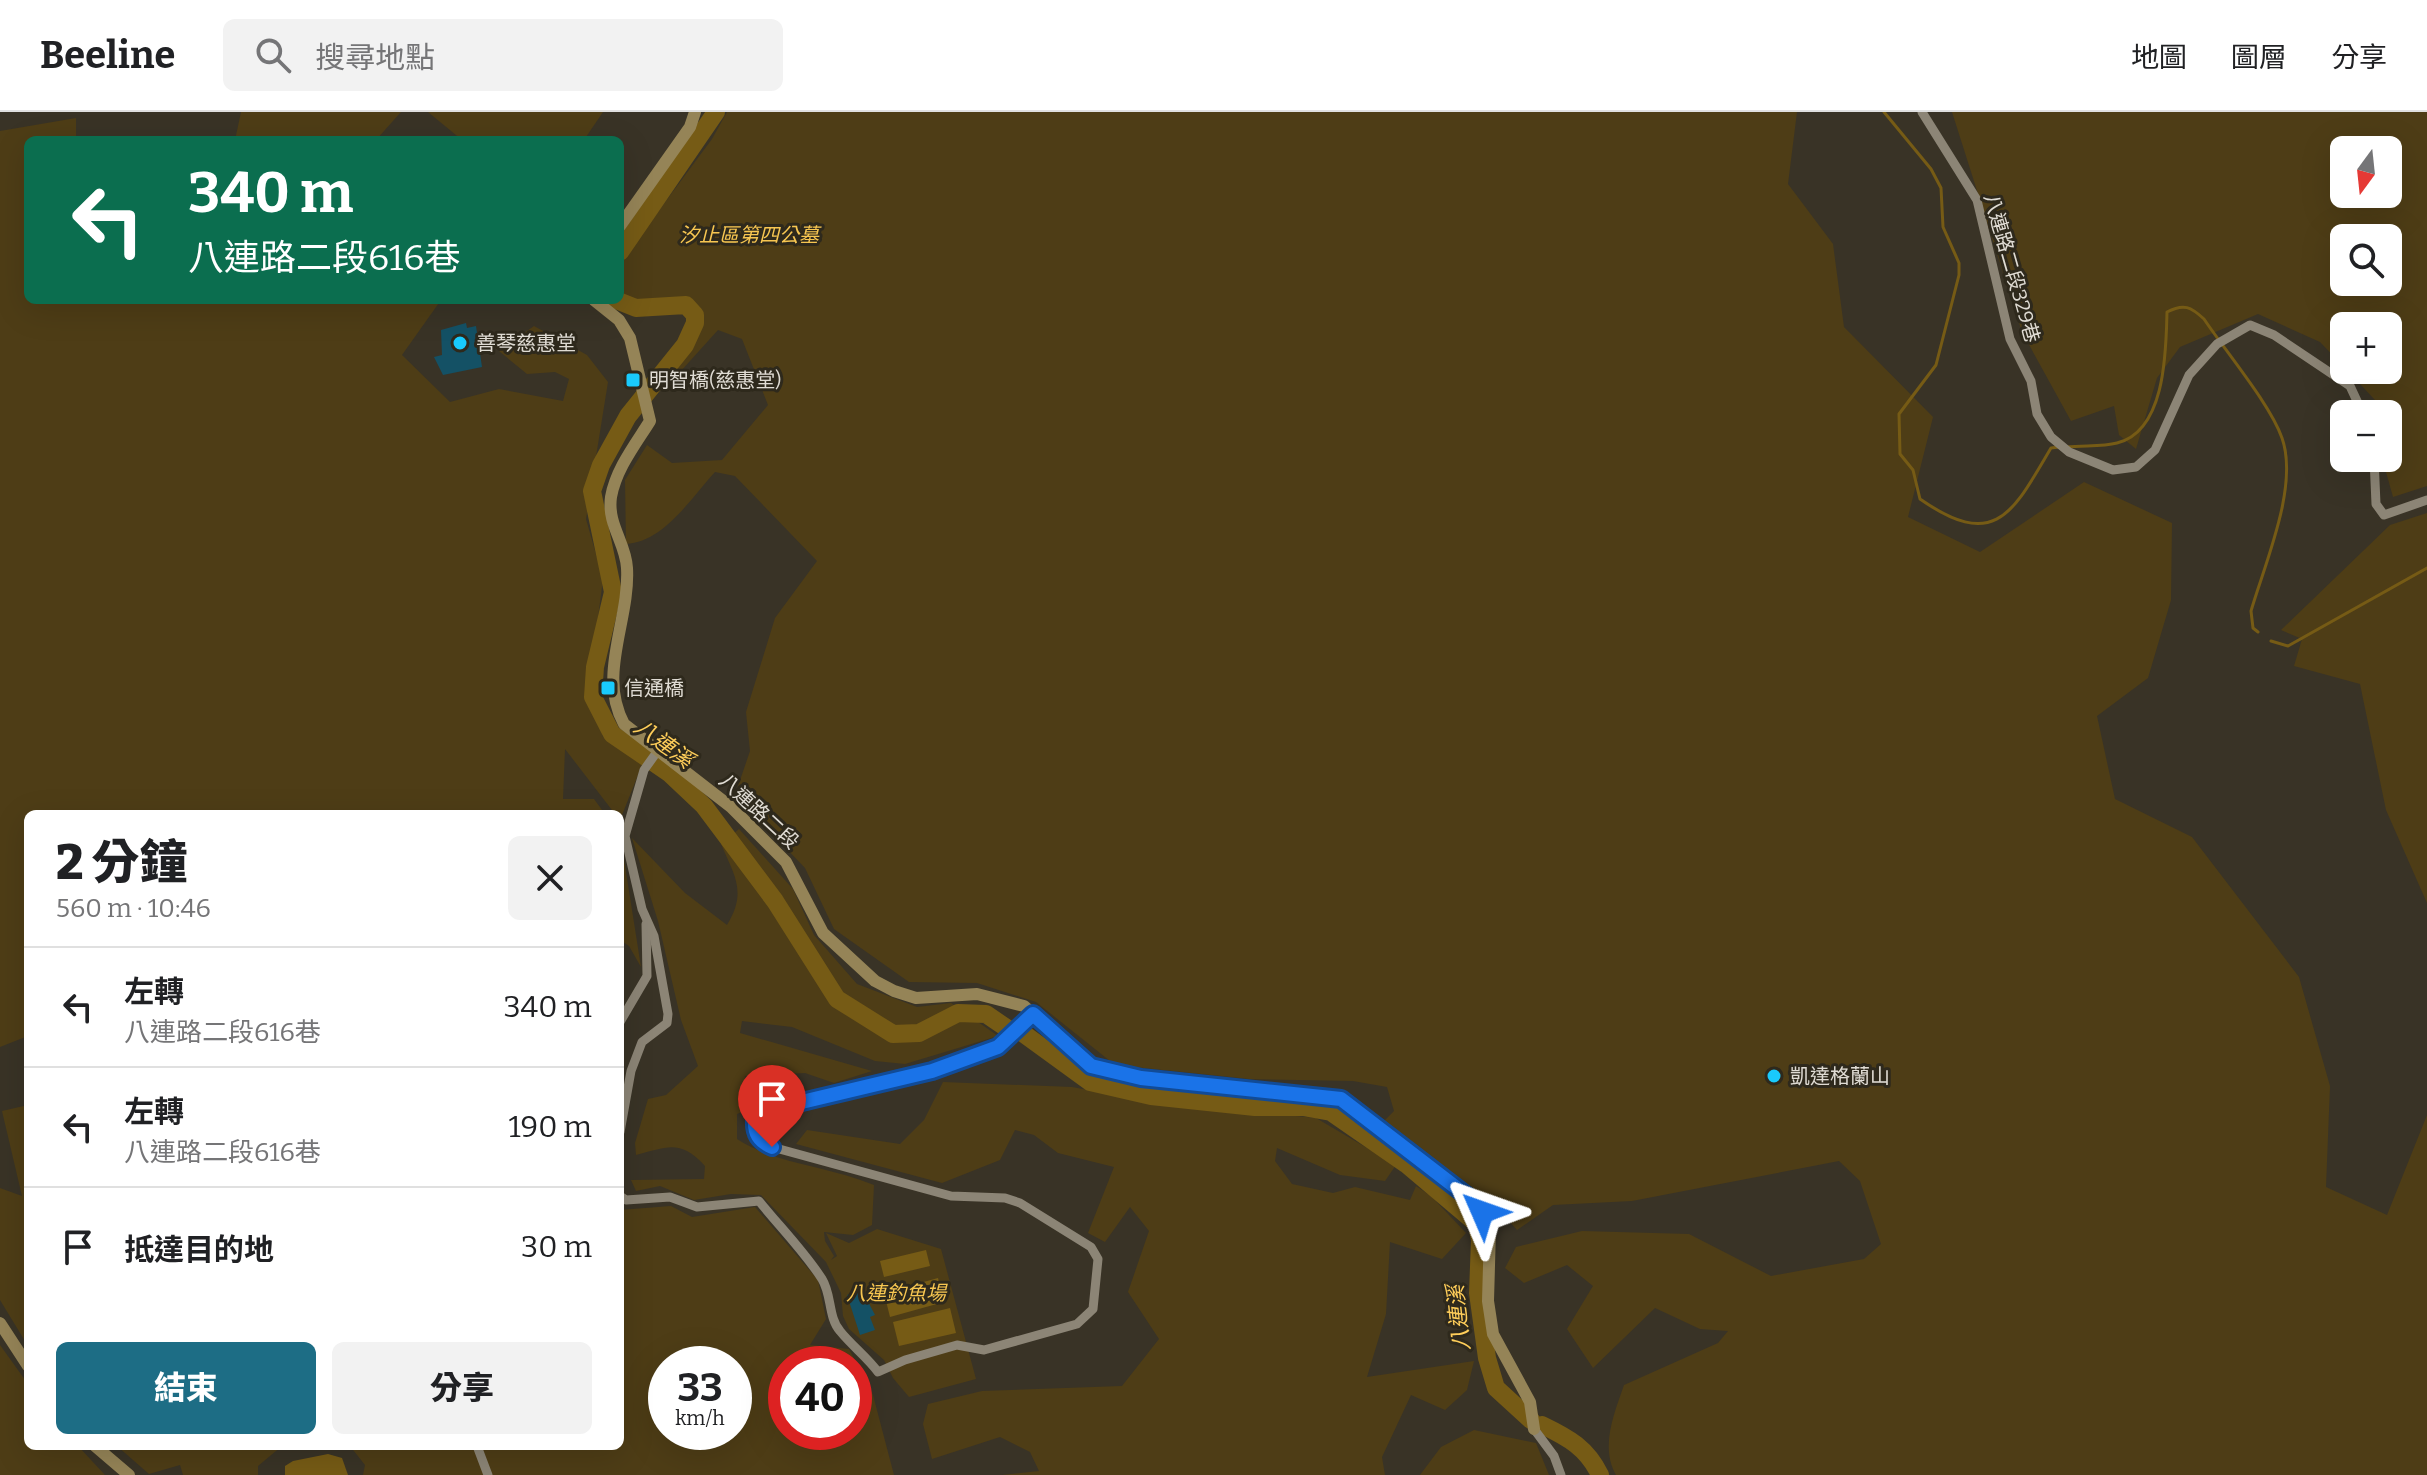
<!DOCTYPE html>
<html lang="zh-TW">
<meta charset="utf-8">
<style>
body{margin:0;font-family:Bitter,"Noto Sans TC",serif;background:#f2f2f2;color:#202124;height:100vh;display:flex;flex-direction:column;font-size:30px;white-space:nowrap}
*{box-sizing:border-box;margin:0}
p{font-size:26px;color:#757577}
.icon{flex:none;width:44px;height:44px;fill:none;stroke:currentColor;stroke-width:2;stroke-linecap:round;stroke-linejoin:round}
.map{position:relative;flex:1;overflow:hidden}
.drawer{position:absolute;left:24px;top:698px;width:600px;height:640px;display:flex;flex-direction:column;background:#fff;border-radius:12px;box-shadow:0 8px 32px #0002}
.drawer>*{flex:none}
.top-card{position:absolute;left:24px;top:24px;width:600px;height:168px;border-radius:12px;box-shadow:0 8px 32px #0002;background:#0b6e4f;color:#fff;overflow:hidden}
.needle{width:52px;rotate:195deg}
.fabs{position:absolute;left:2330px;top:24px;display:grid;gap:16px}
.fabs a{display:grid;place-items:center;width:72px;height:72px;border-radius:12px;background:#fff;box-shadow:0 8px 32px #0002;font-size:40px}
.speed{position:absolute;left:648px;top:1234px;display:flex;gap:16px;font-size:40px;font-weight:700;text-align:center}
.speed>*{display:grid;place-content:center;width:104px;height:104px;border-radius:50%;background:#fff;box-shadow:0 8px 32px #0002;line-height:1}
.speed small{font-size:20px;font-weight:400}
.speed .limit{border:12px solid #d22;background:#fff;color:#111}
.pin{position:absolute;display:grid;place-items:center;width:68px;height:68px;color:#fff;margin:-82px -34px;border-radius:50% 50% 50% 0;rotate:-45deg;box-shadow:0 0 8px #0007}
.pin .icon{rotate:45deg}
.me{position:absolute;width:88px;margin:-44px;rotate:313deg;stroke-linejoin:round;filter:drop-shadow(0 0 6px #0008)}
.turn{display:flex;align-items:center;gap:28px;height:168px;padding:0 32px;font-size:36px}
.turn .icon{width:104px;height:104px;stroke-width:2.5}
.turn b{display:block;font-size:56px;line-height:68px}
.round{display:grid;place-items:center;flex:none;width:84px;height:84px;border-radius:12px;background:#f2f2f2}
.summary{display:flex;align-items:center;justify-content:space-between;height:136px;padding:0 32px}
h1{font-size:48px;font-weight:800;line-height:60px}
.cta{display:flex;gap:16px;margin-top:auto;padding:16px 32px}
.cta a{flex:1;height:92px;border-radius:12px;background:#1d6d85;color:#fff;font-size:32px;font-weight:800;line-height:92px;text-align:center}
.cta a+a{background:#f2f2f2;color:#202124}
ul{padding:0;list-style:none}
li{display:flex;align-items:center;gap:24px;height:120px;padding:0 32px;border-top:2px solid #e0e0e0}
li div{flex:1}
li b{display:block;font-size:30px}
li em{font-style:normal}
header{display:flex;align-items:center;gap:48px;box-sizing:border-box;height:112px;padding:0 40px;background:#fff;border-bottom:2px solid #e0e0e0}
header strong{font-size:38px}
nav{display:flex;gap:44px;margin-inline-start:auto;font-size:28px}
.search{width:560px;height:72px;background:#f2f2f2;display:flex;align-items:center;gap:20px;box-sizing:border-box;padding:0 28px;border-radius:12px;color:#757577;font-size:30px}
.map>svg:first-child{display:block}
.green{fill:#4e3d16;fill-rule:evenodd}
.water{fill:#765b15}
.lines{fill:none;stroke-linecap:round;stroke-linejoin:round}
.stream{stroke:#765b15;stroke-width:3}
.river{stroke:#765b15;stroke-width:18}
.building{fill:#145165}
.street{stroke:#8c8576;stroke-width:9}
.secondary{stroke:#958457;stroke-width:12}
.route-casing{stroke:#114b97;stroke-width:20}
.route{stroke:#1a73e8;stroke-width:14}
.poi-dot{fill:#19cafc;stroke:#2e291c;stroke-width:3}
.labels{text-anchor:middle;stroke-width:6;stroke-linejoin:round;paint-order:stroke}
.park-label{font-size:20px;font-style:italic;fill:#f7c651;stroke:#2e291c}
.street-label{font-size:20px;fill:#e0dcd4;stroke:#2e291c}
.poi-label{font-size:20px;fill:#e0dcd4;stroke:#2e291c;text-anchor:start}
.water-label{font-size:22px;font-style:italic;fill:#ffce5a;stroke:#2e291c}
</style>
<header>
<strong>Beeline</strong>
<div class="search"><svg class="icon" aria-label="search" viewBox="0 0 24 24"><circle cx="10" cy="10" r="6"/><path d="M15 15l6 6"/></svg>搜尋地點</div>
<nav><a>地圖</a><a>圖層</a><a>分享</a></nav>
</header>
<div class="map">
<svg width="2427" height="1363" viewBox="0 0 2427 1363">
<rect width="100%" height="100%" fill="#393326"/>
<!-- green -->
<g class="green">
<path d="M241,0H401L376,28H235Z"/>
<path d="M428,0H603L584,28H462Z"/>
<path d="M727,0H1797L1788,72L1833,132L1844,215L1933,305L1908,405L1980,440L2084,370L2172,411L2171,488L2148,566L2097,604L2115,687L2192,725L2299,865L2330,974L2326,1075L2387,1103L2427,1003V1363H1616C1600,1335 1614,1302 1624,1273L1718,1231L1728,1219L1700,1217L1655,1196L1593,1256L1567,1217L1593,1174L1567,1153L1524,1171L1505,1156L1516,1135L1582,1119L1689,1122L1771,1164L1864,1147L1881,1132L1860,1069L1839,1049L1632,1089L1553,1093L1517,1118L1501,1100L1384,1009L1394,999L1387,975L1353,969L1249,967L1115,953L1036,890L977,871L909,870L834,817L805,756L735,683L750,639L746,600L775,506L817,449L735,364L715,360C691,386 664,430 626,432L625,368L647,333L672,351L722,348L768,293L742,227L718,218L671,270L668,266L702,214L701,199C674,191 642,204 619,188L620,157L625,144L712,27Z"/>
<path d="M1952,0H2427V374L2393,385L2386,360L2388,302L2347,258H2388V214H2344V255L2320,230L2258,202L2180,235L2157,266L2136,337L2119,323L2114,294L2071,309L2022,220ZM2344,38H2388V82H2344ZM2344,126H2388V170H2344Z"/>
<path d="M76,6V28H28V188H142L146,191L160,188H441L402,243L450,290L499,277L563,289L569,267L555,260L527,262L499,239L534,214L587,243L608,270L586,407L603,467L590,567L603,625L642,653L620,708V702H615L565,637L563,687H594L605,702H28V924L0,935V19Z"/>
<path d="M2427,401V791L2386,698L2360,572L2294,554L2302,527L2281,518L2390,413Z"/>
<path d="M739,717L793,777L814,823L857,872L917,895L951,891L998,924L905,952L875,949L792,915L742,909L740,921L872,959L834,971L805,961L745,964L744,976L788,982L737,1002V1027C778,1053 830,1054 874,1073L872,1113L853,1123L824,1120L825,1129L834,1144L831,1148L837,1144L826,1121L849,1131L877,1117L941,1137L976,1267L909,1285L893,1266L884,1248L849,1217L843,1204L841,1181L826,1150L761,1083L731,1082L694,1088L660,1074L636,1079L631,1068L704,1067L705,1054C680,1027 668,1035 636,1043L635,1031L648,987L666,983L698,954L681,908L658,809L632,726L685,781L727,813C747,780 735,765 721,732Z"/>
<path d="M620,722L641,855L629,834L620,828Z"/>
<path d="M943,970L1072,975L1149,989L1316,1006L1396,1053L1385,1069L1340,1063L1277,1036L1275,1049L1292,1072L1333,1081L1355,1075L1410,1088L1416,1074L1431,1084L1466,1121L1442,1147L1390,1130L1386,1202L1367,1265L1474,1249L1467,1278L1445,1298L1411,1283L1382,1345L1385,1363H1002L1039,1359L1030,1340L1000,1325L932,1347L923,1312L928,1292L982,1279L1122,1274L1159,1227L1128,1180L1149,1119L1130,1095L1105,1130L1088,1121L1114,1055L1058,1041L1034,1023L1015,1018L1000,1048L942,1071L796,1032L807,1018L900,1032L924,1008Z"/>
<path d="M28,993V1234L0,1188V1076L22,1084L2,999Z"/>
<path d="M671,1094L692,1105L755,1095L818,1168L826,1207L810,1233L849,1237L873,1283L894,1363H363L365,1353L350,1334H620V1098ZM666,1252H734V1320H666ZM786,1252H854V1320H786Z"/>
<path d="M0,1233L28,1272V1334H78L105,1363H0Z"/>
<path d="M1474,1318L1536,1331L1549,1363H1420L1441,1335Z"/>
<path d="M117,1334H282L258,1354V1363H183L180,1353L149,1362Z"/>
</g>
<!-- water -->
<g class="water">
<path d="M926,1138L930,1154L884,1165L880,1149Z"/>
<path d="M938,1166L944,1190L890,1205L884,1181Z"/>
<path d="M950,1196L956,1221L899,1234L893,1210Z"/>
<path d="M328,1342L342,1346L348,1363H285V1354L293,1349Z"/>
</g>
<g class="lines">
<!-- stream -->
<g class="stream">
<path d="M1884,0L1931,57L1941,76L1943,115L1959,151V163L1936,253L1899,302L1900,342L1913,358L1920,387C1996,440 2013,400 2051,336L2059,335"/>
<path d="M2067,335C2083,333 2102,335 2117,331C2166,319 2166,238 2167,200C2184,191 2191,195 2204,207C2226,240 2270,292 2282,326C2299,374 2265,451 2251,499L2253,516L2258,520"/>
<path d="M2271,529L2288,534L2427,456"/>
</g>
<!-- river -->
<g class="river">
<path d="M620,140L716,0"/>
<path d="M616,188L636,196L686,193L695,203V211L685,233L628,304L601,353L592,379L613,480L595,555L593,585L612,622L669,661L704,694L775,789L837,887L893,922L919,921L958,901L986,902L1008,917"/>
<path d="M1024,922L1090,970L1151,984L1255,995H1303L1331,1000L1406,1052L1477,1112L1480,1128L1478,1181L1487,1246L1496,1276L1531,1308"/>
<path d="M1542,1313C1569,1326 1587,1336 1600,1363"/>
</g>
</g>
<!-- building -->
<g class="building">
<path d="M466,211L467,216L476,214L482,255L443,263L434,245L442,243L441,218Z"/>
<path d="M862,1178L875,1203L870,1205L875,1218L860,1223L847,1183Z"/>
</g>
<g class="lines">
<!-- street -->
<g class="street">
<path d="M1922,0L1977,88L2010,227L2031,269L2037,302L2051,325L2069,340L2113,358L2136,355L2155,338L2189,263L2217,232L2250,213L2274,223L2350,274L2363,302"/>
<path d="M2374,346L2376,392L2384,403L2427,388"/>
<path d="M620,910L647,864L646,812"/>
<path d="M620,1020L631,959L642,930L667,911L668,902L654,824L642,797L625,724L644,658L659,637"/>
<path d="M620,1084L626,1088L670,1085L697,1095L759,1089C779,1114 804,1139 822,1167C832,1183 828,1205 840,1219C852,1234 867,1245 878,1260L905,1248L957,1233L984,1238L1077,1212L1093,1197L1098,1147L1091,1135L1020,1091L1005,1086L951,1084L772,1035L763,1031L754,1019L755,1007L764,999L932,959L998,935L1033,902"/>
<path d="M1534,1317L1554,1344L1561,1363"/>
<path d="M477,1334L488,1363"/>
</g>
<!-- secondary -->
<g class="secondary">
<path d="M620,114L690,15L695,0"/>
<path d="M594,188L619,208L630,226L650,309C635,333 616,357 611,385C607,413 626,431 627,456C630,509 597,562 624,612L731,695L786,750L823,821L875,869L894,879L916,886L977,882L1024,894L1091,954L1141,966L1341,987L1443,1065L1482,1100L1490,1118L1488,1189L1493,1222L1530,1290L1534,1317"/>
<path d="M0,1211L28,1254"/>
<path d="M95,1334L129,1363"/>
</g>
</g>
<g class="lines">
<defs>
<path id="route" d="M772,1035C759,1029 754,1022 755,1007L764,999L932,959L998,935L1033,902L1091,954L1141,966L1341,987L1467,1084L1482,1100"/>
</defs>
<!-- route casing -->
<use href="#route" class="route-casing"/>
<!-- route -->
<use href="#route" class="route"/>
</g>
<!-- markers -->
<g class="poi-dot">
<circle cx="460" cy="231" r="8"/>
<rect x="625" y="260" width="16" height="16" rx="4"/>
<rect x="600" y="568" width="16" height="16" rx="4"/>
<circle cx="1774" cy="964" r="8"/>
</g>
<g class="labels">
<!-- park labels -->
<g class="park-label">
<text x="749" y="130">汐止區第四公墓</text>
<text x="896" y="1188">八連釣魚場</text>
</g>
<!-- street labels -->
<g class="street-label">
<text transform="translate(2012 156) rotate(74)" y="7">八連路二段329巷</text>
<text transform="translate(759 699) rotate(43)" y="7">八連路二段</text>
</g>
<!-- poi labels -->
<g class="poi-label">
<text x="476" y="238">善琴慈惠堂</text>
<text x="649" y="275">明智橋(慈惠堂)</text>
<text x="624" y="583">信通橋</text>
<text x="1790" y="971">凱達格蘭山</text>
</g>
<!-- water labels -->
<g class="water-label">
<text transform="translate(664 631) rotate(36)" y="8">八連溪</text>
<text transform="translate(1458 1206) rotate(-96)" y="8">八連溪</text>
</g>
</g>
</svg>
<div class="fabs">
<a><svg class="needle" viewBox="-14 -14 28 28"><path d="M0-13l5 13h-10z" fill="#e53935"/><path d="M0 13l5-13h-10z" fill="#757577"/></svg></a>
<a><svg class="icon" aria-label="search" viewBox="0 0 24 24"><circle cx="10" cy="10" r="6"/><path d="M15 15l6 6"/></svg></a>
<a>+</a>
<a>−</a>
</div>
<div class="speed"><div>33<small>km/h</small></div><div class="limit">40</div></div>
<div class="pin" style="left:772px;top:1035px;background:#d93025"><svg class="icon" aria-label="arrive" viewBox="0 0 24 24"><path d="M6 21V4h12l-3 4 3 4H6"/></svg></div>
<svg class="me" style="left:1482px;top:1100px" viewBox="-20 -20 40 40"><path d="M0-17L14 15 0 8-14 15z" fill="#1a73e8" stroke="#fff" stroke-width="4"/></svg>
<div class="top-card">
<div class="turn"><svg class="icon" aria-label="left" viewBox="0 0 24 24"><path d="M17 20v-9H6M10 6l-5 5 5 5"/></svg><div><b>340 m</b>八連路二段616巷</div></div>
</div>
<section class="drawer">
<div class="summary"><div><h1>2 分鐘</h1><p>560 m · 10:46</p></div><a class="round"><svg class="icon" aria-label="close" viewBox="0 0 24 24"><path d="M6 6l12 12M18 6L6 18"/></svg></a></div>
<ul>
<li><svg class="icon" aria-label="left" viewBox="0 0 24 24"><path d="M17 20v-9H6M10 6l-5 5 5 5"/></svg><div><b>左轉</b><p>八連路二段616巷</p></div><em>340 m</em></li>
<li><svg class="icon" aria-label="left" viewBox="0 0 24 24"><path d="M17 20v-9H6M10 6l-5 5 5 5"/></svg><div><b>左轉</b><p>八連路二段616巷</p></div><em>190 m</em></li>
<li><svg class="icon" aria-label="arrive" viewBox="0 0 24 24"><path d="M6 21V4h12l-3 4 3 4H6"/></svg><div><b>抵達目的地</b></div><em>30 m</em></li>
</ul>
<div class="cta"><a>結束</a><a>分享</a></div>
</section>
</div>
